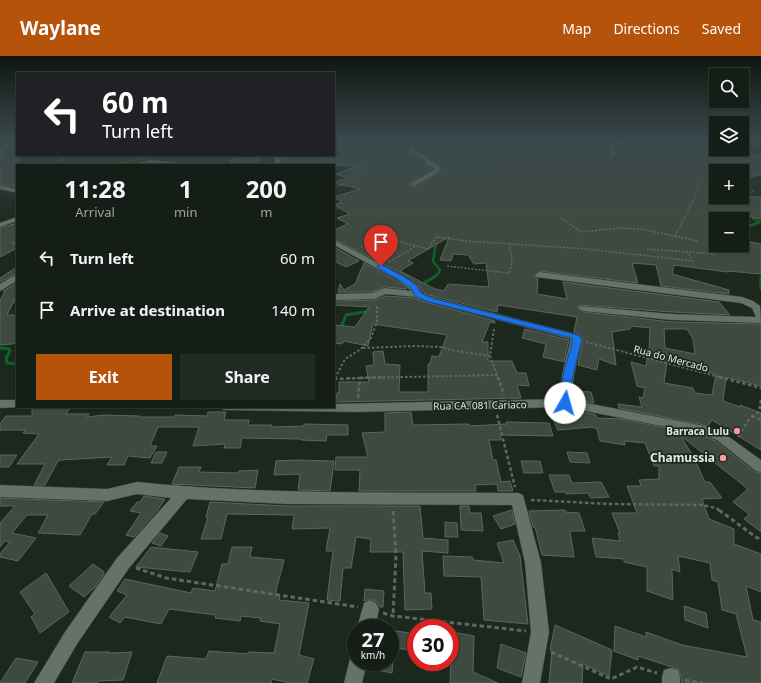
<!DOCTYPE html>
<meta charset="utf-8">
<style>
body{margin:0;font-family:"Noto Sans",sans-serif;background:#222b23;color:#f1f3f6;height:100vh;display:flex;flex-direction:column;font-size:15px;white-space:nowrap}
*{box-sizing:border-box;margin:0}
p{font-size:13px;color:#9da2a1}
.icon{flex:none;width:22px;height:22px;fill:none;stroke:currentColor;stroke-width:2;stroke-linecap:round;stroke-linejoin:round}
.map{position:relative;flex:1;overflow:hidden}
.details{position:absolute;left:16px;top:108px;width:319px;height:244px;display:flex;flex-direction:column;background:#151e16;border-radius:0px;box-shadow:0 1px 3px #0004,0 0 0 1px #343c35}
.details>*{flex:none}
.top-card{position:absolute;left:16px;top:16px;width:319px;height:84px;border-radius:0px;box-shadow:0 1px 3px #0004,0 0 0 1px #343c35;background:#202124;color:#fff;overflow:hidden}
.tools{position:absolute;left:709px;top:12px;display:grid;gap:8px}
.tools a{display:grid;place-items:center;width:40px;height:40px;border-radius:0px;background:#151e16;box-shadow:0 1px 3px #0004,0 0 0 1px #343c35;font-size:20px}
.speed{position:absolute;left:347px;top:563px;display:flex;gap:8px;font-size:20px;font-weight:700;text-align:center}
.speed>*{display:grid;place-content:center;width:52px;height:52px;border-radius:50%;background:#151e16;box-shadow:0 1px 3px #0004,0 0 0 1px #343c35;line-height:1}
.speed small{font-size:10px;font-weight:400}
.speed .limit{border:6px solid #d22;background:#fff;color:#111}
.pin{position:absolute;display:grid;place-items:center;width:34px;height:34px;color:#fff;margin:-41px -17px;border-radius:50% 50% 50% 0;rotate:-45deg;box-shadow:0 0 4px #0007}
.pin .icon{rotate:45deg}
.me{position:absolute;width:44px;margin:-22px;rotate:7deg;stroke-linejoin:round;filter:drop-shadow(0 0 3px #0008)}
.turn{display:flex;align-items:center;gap:14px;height:84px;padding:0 20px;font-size:18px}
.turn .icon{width:52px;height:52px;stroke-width:2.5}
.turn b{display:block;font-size:28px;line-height:34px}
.eta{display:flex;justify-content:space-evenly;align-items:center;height:68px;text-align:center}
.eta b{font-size:24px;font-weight:700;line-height:28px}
.primary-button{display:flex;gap:8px;margin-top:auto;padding:8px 20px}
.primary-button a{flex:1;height:46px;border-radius:0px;background:#b45309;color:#fff;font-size:16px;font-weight:700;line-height:46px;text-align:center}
.primary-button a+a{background:#222b23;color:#f1f3f6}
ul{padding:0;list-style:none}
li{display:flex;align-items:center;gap:12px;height:52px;padding:0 20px}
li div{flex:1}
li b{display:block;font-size:15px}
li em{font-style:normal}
header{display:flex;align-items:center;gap:24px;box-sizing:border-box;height:56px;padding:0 20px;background:#b45309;color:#fff}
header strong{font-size:19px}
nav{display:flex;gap:22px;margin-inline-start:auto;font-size:14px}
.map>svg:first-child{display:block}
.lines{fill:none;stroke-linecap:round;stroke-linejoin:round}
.stream-far2{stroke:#11602c;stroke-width:2}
.stream-far1{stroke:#11602c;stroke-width:2.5}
.stream{stroke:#11602c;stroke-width:3}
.building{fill:#3e4a40;stroke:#5a675c;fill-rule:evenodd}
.minor-casing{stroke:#3b443d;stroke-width:1}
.path-far4{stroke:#5e685f;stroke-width:1;stroke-dasharray:1.5 1;stroke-linecap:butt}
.path-far3{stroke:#5e685f;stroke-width:1.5;stroke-dasharray:2 1.5;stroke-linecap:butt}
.path-far2{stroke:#5e685f;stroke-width:2;stroke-dasharray:2.5 2;stroke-linecap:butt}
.path-far1{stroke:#5e685f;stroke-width:2.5;stroke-dasharray:3.5 2.5;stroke-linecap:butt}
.path{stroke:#5e685f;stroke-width:3;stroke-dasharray:4.5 3;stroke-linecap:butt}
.minor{fill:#657267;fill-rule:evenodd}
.route{fill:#1a73e8;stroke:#114b97}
.poi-dot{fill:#f59b9f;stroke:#1c281e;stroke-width:1.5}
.labels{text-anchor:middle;stroke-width:3.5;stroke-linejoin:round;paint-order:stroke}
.street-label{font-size:10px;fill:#e3eae4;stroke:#1c281e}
.poi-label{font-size:10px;font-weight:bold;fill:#e3eae4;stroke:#1c281e;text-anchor:end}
.near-poi-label{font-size:12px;font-weight:bold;fill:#e3eae4;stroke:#1c281e;text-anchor:end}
</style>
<header>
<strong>Waylane</strong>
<nav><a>Map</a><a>Directions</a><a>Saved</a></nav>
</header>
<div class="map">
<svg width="761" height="627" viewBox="0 0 761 627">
<rect width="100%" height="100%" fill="#1c281e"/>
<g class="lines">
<!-- stream-far2 -->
<g class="stream-far2">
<path d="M163,108L171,109"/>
<path d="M58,109L63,103L59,99"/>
<path d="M113,109L155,99"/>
<path d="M742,128L754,135L747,140L750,142"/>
</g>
<!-- stream-far1 -->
<g class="stream-far1">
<path d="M749,141L751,143"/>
<path d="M743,188L748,176L746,175L747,171L760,166L753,162L752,157"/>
<path d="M434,221L438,218L440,214L433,205L436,186"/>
</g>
<!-- stream -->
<g class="stream">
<path d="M761,221V233"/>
<path d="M414,233L436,220"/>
<path d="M0,249L17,245"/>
<path d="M334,276L342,269L346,259L370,255"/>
<path d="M0,292L9,293L10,295L6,302L7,307L17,308"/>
</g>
</g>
<!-- building -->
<g class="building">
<path d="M17,82V99H20L17,109V131L0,128V100L3,99L13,83Z"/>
<path d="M443,82H462L470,86L510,82H515L522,85L538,86L537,83L561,84L560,82H618L605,94L608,97L606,99L609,102L614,101L618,98V95L616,93L628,82H716V93H740L761,100V119L742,122V115H716V141H761V163L744,159L742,163H729L716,160V189H742V184L761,188V218L728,215V216L674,209L672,218L729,234V238L661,230L656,209L632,207L638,227L539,215L534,219L535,222L538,223L537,238L567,243L563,226L719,246L730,259L672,256L579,249L577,252L583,256L672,266L761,268V330L726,321L723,345L740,351V349L761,357V394L712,364L708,370L619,352L618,348L642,351L639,341L643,342L645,332L637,330L631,306L646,310L648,296L649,297L650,272L631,270L630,273L612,276L616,309L599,303L597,314L578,309L583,283L580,278L574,276L577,261L498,249L497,256L425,238L418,228L403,218L334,183V174L348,168L337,162L350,158L334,149L342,146L334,141L360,133L334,127V126L348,122L336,118L360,109H282V99H343L339,95H341L337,90L341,89L337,85L350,84L355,89L408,83L406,88L408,96L421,103L432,113L410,127V129L415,131L434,121L444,113L415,92L416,83H420V85L438,86ZM449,181L440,204L451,205L453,198L468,199L474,208L486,207L489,231L448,228L444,235L435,233L400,215L413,207L408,205ZM664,273H687L693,283L695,298L665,292ZM667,306L716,318L712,339L695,337L693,332L664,327Z"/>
<path d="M235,99H261L257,109H229Z"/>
<path d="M17,167V185L12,187L17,188V192L0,201V172Z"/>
<path d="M334,191L359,205L346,211L334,205Z"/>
<path d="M364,207L395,224L407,233L385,231L372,236H338L340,228L344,234L355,228Z"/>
<path d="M17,211V217L0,226V222Z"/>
<path d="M17,227V238L7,259H17V286L12,288L0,289V245L5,235H3Z"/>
<path d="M386,240L415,242L418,244L495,265V267L490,266L482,286H488V305H512L517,317H526L529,330L517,329L521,342L335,346L337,337H339V326H369L366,310L374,309L373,296L383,295L385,308L400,309L399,336H428V308H430L432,300L439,301L447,279L373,268L368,290L344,285L342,288L334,287V269L355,271L369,251L334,249L335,245L374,244Z"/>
<path d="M525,273L569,284L564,306L543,301L546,288L522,282Z"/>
<path d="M575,335L591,336L594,347L577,344Z"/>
<path d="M32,351H71L66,358H89L87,361L104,359L139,360L138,361H175V359L207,360L208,356H226L224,364H249L248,369H272L271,371L304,370V368L348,369V379H327L326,385L301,384V383L242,382L240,392H224L225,388L193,390L199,371H158L150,390H157L150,402L128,400L124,409H107L112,401L61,404L58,405L45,429H34L45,408H17L39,378L23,377L25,374H0V368L6,360H32Z"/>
<path d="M579,355L596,359L597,362L621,363L698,378L716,385L755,416L761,417V476L744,463L749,458L733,446L748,433L680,379L693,400L705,426H710L722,442L702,443L709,463L734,473V488L761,498V536L746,530L753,564L761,566V627H682L681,621L678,613L638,600V604L614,595L615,570L646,581V576L682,589L747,601L736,558L722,554L718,526L712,524L710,507L678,500L680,516L672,513L673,544L647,535V511L624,506V503L596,501L592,482L620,485L618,477H620L612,457H637L627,430H641L639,424L659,423V410H654L645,387L624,385L625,389L600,385L597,373L592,371L558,374L552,361L580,359Z"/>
<path d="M411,356L413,369L469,368V370L507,368L506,366L549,367L553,380L500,379L501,384H489L493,404H496L501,426L510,425L513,435H498L497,428L475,429L476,435H359L360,414H335L336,401H368L362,377L385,376V357Z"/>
<path d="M156,396H167L162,407H151Z"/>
<path d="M567,396L587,397L590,407L570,406Z"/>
<path d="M0,399H17L9,411H0Z"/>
<path d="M297,404L334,405L330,435L298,434L300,418L274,419L276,405Z"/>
<path d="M521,405H540L543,417H524Z"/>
<path d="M179,411H201L199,416L238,417L239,415L258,414L255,432L172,428Z"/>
<path d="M549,419H569L572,427L601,426L609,441L591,442L588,437L566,438V436H555Z"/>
<path d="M144,440L165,443L157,455L134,481L126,479L141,457L130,455L137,446H140Z"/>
<path d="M0,442L104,446L95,458H92L80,479L38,477L48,459H27L12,477L36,482L18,505L0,501V498L10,486L5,485L0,491V467L15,450H0Z"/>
<path d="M210,446L287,450H420L423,482L448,484V497L422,495L425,537H431L432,553L405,554L403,496H370L371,483L356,481L351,512H343L340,545L327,544L333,495H326L330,472L292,473L294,459L227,458L221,483H201L208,461H206Z"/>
<path d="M460,450H469L470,457H481L483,475L461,474Z"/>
<path d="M512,454L515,468L501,473L493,460Z"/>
<path d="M565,454V456L579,457L585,475H570L574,501L542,499L535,471H533L529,455Z"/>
<path d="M445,466L457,467L458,481H445Z"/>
<path d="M160,477L168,480L161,490L152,487Z"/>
<path d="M513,484L520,500L528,568L484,564L481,521L444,520L443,500L472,501L473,504L504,507L497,487Z"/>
<path d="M151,491L198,496L190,516L136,511Z"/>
<path d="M232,491H252L250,501L284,504L275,539L280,540L279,544L309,547L299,599L314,603L307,627H290L272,623L271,627H157L167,600L206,603L209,595L248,598V596L274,597L280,568L260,565L261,562L241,560L240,565L215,562L216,559L169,553L161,568L125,561L120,567L109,561L127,539L117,535L125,523L191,537L193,532L215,535L222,508H228Z"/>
<path d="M93,508L104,516V518L95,531L84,541L69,530Z"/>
<path d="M46,517L69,556L40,577L31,561L35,558L20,536Z"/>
<path d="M365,533L384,535L383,551H380L377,546L371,543L364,545Z"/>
<path d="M684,550L706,557L708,572L685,564Z"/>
<path d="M555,569L612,594L609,620L583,608L582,627H549L552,594H550Z"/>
<path d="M390,574L416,578V595L390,591Z"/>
<path d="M452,576L474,580L473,616L498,627H450Z"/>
<path d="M501,588L526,597L521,621L497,612Z"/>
<path d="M85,596H110V597L132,596L123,624L98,625L97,627H72Z"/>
<path d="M16,602L38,606L25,627H0Z"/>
<path d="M368,606H393L392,617L367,612Z"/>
</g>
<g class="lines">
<defs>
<g id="minor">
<path d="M7,82H12L2,98L0,99V93Z"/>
<path d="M410,82H415L413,88L414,93C424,99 433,106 442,113L433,120L414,130L411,128L412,127L435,113L428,109L422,102L409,95L407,88Z"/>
<path d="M620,82H627L613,94L617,95V97L613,100H609L608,99L611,96L606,94Z"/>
<rect x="275" y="99" width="6" height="10"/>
<path d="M150,104L180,107L183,109L150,108L133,109Z"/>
<path d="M0,129L17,133V137L0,133Z"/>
<path d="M17,161V165L0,171V167Z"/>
<path d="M334,184L402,219L417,229L424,239L579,279L582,283L574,319L571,344L704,370L725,378L761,404V416L756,415L717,384L698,377L565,351L357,356L223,354L221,351H334V348L560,343L562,319L571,283L418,243L416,241L386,238L374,243L334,244V238L372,237L385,232L412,235L396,223L334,189Z"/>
<path d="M539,216L742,241L753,245L760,250L761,267L672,264L583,255L578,252L580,250L672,258L756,261L752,252L741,247L536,221L535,219Z"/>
<path d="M17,218V225L0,235V228Z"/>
<path d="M0,344H17V351H21L0,352Z"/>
<path d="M137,426C264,439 391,436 518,437L523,439L541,507L549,576L540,627H522L531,576L525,507L512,449L287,448L187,443L129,512L77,588L54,627H34L65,576L117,502L171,442L137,438L107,445L0,441V429L107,433Z"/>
<path d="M370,544L376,547L379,553L375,572H357L364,547Z"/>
<path d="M356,598V606H367L362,627H344L351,599Z"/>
<path d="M671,612L678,614L680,621V627H662V621L664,614Z"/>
</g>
</defs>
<!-- minor casing -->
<use href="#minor" class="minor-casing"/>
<!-- path-far4 -->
<g class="path-far4">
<path d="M436,85L439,82"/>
<path d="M334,89L370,86C374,90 376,95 381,99L404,98"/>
<path d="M321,99L325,105L333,103L364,116L357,119L358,122L334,132"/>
<path d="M334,110L343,108"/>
<path d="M353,112L357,109L368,106L365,102L380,99"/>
<path d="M694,123L700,127L694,142"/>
</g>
<!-- path-far3 -->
<g class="path-far3">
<path d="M334,151L338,153"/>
<path d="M561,162L581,176L619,172L641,173L698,185"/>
<path d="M675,180L695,141"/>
<path d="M361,191L387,180L400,186L428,193L436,181L466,185L587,193L693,205L687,196"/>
<path d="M647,193L717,198"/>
<path d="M389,206L416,190"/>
<path d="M447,210L508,217L510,216L512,204L509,188"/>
</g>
<!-- path-far2 -->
<g class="path-far2">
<path d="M494,273L490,300L498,322"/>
<path d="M586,286L723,322"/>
<path d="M363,292L414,290L443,291L450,294L490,300"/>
<path d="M335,322L345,303L361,293L371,282L377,266V249"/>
<path d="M348,322H360"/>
<path d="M360,322L497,319"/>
</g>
<!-- path-far1 -->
<g class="path-far1">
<path d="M498,321L504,339"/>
<path d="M719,321L761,332"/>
<path d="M360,322L385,321"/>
<path d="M334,323L360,322L358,342"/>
<path d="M335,323L336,321"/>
<path d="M497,359L515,431"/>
<path d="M752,360L761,364"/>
<path d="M738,381L750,362L759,356L761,344"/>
<path d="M531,444L610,448L702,449L716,452L720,455"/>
</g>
<!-- path -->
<g class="path">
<path d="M719,454L757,482H761"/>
<path d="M393,455L396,499L393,560"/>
<path d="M136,512L166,522L358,551"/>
<path d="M383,557L393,560L526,575"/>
<path d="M551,596L611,623L637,611L657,617"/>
<path d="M685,624L703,627"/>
</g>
<!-- minor -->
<use href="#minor" class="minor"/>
</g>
<!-- sky -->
<linearGradient id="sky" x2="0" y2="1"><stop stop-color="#0f1610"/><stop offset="0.49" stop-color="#3a484c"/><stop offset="1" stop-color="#3a484c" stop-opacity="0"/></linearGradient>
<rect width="761" height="169" fill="url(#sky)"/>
<!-- route -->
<path class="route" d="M381,208L409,224L416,229L421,237L431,242L578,279L582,283L573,319L568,349H561L560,347L563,319L573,284L572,282L426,245L415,240L411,232L404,227L378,212L377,210Z"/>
<!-- markers -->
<g class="poi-dot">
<circle cx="737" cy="375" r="4"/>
<circle cx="723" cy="402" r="4"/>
</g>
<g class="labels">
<!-- street labels -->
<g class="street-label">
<text transform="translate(671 302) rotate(15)" y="4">Rua do Mercado</text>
<text transform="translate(480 349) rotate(-1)" y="4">Rua CA. 081 Cariaco</text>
</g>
<!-- poi labels -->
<g class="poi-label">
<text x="729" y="379">Barraca Lulu</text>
</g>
<!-- near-poi labels -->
<g class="near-poi-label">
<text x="715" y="406">Chamussia</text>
</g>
</g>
</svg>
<div class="tools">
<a><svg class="icon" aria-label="search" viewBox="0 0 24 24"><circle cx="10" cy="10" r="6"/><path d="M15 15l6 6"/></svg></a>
<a><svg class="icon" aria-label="layers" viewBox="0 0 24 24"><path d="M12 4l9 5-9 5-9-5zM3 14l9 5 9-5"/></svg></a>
<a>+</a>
<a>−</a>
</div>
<div class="speed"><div>27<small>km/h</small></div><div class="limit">30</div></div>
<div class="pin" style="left:381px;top:210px;background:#d93025"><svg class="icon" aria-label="arrive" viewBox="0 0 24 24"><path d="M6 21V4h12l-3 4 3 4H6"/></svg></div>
<svg class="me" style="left:565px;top:347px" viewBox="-20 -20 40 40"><circle r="19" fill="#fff"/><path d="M0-13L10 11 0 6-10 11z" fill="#1a73e8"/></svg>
<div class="top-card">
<div class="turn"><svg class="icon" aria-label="left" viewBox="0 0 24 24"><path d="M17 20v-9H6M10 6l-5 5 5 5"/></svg><div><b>60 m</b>Turn left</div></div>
</div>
<section class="details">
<div class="eta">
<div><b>11:28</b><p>Arrival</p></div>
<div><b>1</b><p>min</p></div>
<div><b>200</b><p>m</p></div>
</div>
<ul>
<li><svg class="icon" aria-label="left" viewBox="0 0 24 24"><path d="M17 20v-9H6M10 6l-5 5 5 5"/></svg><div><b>Turn left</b></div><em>60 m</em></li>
<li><svg class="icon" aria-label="arrive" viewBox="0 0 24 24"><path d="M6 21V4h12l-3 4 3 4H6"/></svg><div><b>Arrive at destination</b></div><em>140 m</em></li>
</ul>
<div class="primary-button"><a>Exit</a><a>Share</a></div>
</section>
</div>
